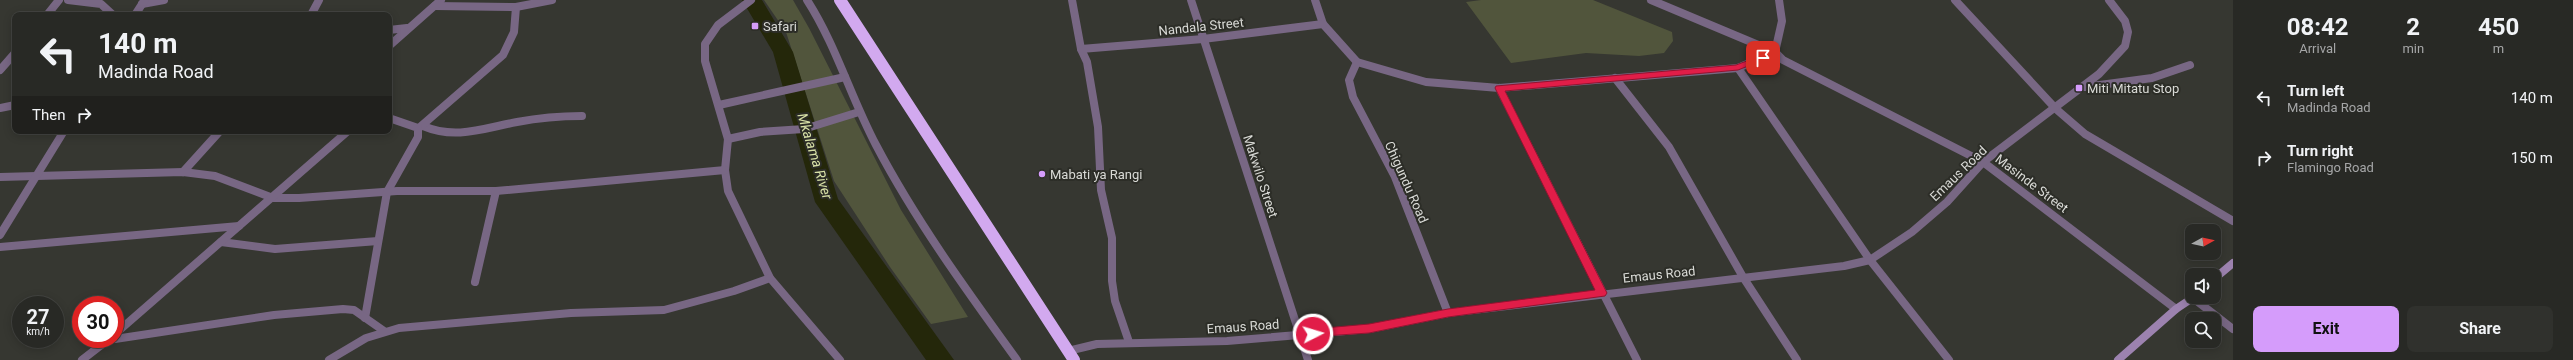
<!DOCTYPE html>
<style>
body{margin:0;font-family:Roboto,sans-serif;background:#30312d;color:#f1f3f6;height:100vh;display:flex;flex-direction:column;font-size:15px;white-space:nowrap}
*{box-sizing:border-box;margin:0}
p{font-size:13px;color:#a5a6a7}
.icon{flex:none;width:22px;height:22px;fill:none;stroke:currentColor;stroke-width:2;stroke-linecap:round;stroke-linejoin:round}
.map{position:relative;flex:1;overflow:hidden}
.details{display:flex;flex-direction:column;background:#282925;width:340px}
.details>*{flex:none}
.guide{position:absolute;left:12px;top:12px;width:380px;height:122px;border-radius:8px;box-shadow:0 2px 10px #0003,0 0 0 1px #444542;background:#282925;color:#f1f3f6;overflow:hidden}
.needle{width:26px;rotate:82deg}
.fabs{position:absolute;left:2185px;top:224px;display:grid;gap:8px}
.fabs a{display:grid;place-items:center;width:36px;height:36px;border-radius:8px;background:#282925;box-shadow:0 2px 10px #0003,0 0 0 1px #444542;font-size:20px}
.speed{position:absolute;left:12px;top:296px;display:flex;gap:8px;font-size:20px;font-weight:700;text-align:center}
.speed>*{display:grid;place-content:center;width:52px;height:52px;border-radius:50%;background:#282925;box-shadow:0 2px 10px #0003,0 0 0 1px #444542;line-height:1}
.speed small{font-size:10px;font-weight:400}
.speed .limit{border:6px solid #d22;background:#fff;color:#111}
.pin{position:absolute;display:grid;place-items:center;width:34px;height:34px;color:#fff;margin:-17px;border-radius:8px;box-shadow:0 2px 6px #0006}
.me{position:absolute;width:44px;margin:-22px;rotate:85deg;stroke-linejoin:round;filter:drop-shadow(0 0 3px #0008)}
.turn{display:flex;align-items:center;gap:14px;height:84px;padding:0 20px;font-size:18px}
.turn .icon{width:52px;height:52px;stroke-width:2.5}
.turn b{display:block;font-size:28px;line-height:34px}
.then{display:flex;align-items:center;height:38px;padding:0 20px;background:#0003;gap:8px;font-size:15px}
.eta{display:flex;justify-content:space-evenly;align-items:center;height:68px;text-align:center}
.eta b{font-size:24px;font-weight:700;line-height:28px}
.cta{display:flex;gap:8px;margin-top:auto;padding:8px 20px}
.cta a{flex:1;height:46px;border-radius:8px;background:#d59cfb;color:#111;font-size:16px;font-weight:700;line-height:46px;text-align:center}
.cta a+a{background:#30312d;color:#f1f3f6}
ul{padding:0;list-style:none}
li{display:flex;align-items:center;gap:12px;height:60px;padding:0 20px}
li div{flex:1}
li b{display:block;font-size:15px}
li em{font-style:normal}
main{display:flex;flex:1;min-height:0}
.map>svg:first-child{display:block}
.green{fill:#51553c}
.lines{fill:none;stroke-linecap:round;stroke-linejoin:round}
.river{fill:#24270a;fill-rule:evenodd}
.street{stroke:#786784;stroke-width:8}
.secondary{stroke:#9c82af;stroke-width:8}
.highway{stroke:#d2a9ef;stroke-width:12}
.route{fill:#e11d48;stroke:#92132f}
.poi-dot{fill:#d59cfb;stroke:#2c2d27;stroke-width:1.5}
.labels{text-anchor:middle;stroke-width:4;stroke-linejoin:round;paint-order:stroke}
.poi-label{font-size:13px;fill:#d9dad6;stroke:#2c2d27;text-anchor:start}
.street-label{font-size:13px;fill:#d9dad6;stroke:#2c2d27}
.water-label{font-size:14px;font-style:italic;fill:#d7e0a6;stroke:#2c2d27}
</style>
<main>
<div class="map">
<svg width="2233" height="360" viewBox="0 0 2233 360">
<rect width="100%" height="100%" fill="#363731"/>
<!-- green -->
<g class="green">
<path d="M764,0H793L809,28L901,210L968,317L931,324L890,267L834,181L786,32Z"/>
<path d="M1481,0H1593L1672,32L1673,41L1664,53L1639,56L1586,53L1511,63L1466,2Z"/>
</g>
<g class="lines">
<!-- river -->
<path class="river" d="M742,0H762L793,52L838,199L954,360H926L815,202L773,52Z"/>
<!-- street -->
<g class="street">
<path d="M68,0L101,4L113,15"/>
<path d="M751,0L718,25L705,44V61L728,139L725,170L728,191L770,278L840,360"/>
<path d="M807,0C836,45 851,98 876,145C916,221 967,291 1017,360"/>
<path d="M1072,0L1081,49L1087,62L1098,127L1101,190L1112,238V281L1115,301L1129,342"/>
<path d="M1191,0L1308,360"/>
<path d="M1315,0L1323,24L1357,62L1426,82L1499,88L1738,68L1775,52"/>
<path d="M1651,0L1775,52"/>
<path d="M1779,0L1782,21L1775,52L1783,60L1983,162L2176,309"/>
<path d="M1955,0L2056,109L2085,134L2233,221"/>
<path d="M142,4L164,0"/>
<path d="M435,6L516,7L552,0"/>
<path d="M47,15L59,0"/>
<path d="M135,15L144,1"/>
<path d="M311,15L319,0"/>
<path d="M389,30L407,28"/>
<path d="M389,46L441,0"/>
<path d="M1081,49L1203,39L1323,24"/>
<path d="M1357,62L1349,80L1353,97L1395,177L1448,313"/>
<path d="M1738,68L1870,260L1949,360"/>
<path d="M0,70L15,53"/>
<path d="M1615,78L1669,147L1743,277L1797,360"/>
<path d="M2085,87L2152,78L2190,65"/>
<path d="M1499,88L1637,360"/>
<path d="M719,105L845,77"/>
<path d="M0,108L15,105"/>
<path d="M423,126C456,140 484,128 517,122C538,118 560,116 582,116"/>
<path d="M420,127L503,55L514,32L516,7"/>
<path d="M728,139L760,132L804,129L859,112"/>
<path d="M183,172L220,131"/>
<path d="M0,177L183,172L215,176L273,198H299L397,191H496L725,170"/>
<path d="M0,235L64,131"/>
<path d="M221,242L275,249L378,241"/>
<path d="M0,247L239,226"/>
<path d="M475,282L496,191"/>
<path d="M2193,298L2233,329"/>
<path d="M365,318L387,192L418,137V128L389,118"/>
<path d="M115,334L348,131"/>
<path d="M115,339L274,315L343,309L354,310L384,331"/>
<path d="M1068,351L1097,344L1227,341L1369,329L1448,313L1844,266L1870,260L1912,232L1947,202L1983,162L2099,74L2125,46L2128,32L2125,21L2109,0"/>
<path d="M82,360L109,339"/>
<path d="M329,360L366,338L399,328L571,313L664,310L734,291L770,278"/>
</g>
<!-- secondary -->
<g class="secondary">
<path d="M2214,279L2233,263"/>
<path d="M2118,360L2176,309L2194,297"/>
</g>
<!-- highway -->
<path class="highway" d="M840,0L1074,360"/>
</g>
<!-- route -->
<path class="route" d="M1763,55L1767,58L1766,59L1738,70L1505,91L1607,293L1605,296L1448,317L1369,333L1309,337L1308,334L1313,329L1369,324L1448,309L1595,290L1495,88L1496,86L1736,65Z"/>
<!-- markers -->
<g class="poi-dot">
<rect x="751" y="22" width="8" height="8" rx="2"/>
<rect x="2075" y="84" width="8" height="8" rx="2"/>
<circle cx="1042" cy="174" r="4"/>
</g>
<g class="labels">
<!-- poi labels -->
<g class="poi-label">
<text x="763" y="31">Safari</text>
<text x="2087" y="93">Miti Mitatu Stop</text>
<text x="1050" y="179">Mabati ya Rangi</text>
</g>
<!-- street labels -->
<g class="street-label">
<text transform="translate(1201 26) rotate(-6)" y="5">Nandala Street</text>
<text transform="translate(1958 173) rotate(-44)" y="5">Emaus Road</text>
<text transform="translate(1261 176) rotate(72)" y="5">Makwilo Street</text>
<text transform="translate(1407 182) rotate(66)" y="5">Chigundu Road</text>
<text transform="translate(2032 183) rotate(37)" y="5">Masinde Street</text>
<text transform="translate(1659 274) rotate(-6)" y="5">Emaus Road</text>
<text transform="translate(1243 326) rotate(-4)" y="5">Emaus Road</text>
</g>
<!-- water labels -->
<g class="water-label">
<text transform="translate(815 156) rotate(73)" y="5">Mkalama River</text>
</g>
</g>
</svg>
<div class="fabs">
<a><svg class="needle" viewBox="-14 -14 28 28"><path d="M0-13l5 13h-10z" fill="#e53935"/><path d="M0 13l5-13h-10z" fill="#a5a6a7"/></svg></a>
<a><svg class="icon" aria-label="sound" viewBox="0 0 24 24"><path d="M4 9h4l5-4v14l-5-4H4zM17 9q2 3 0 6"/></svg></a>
<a><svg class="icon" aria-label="search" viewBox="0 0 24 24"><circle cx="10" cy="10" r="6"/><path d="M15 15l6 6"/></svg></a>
</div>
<div class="speed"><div>27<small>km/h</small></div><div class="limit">30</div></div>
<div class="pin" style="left:1763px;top:58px;background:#d93025"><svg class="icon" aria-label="arrive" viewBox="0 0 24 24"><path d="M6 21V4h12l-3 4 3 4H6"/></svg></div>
<svg class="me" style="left:1313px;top:334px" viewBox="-20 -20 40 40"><circle r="17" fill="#e11d48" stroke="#fff" stroke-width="3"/><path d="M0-11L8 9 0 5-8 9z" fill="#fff"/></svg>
<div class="guide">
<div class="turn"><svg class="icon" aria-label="left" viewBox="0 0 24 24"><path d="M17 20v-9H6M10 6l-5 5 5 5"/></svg><div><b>140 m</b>Madinda Road</div></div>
<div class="then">Then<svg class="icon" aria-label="right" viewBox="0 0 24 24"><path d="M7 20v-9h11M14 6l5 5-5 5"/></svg></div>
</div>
</div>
<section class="details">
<div class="eta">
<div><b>08:42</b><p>Arrival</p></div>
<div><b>2</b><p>min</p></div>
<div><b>450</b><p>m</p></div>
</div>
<ul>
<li><svg class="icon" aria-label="left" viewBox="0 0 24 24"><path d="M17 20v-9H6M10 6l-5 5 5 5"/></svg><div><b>Turn left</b><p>Madinda Road</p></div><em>140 m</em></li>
<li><svg class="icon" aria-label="right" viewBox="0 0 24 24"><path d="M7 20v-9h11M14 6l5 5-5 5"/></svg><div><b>Turn right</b><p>Flamingo Road</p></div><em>150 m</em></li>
</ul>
<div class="cta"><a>Exit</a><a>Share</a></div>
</section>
</main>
